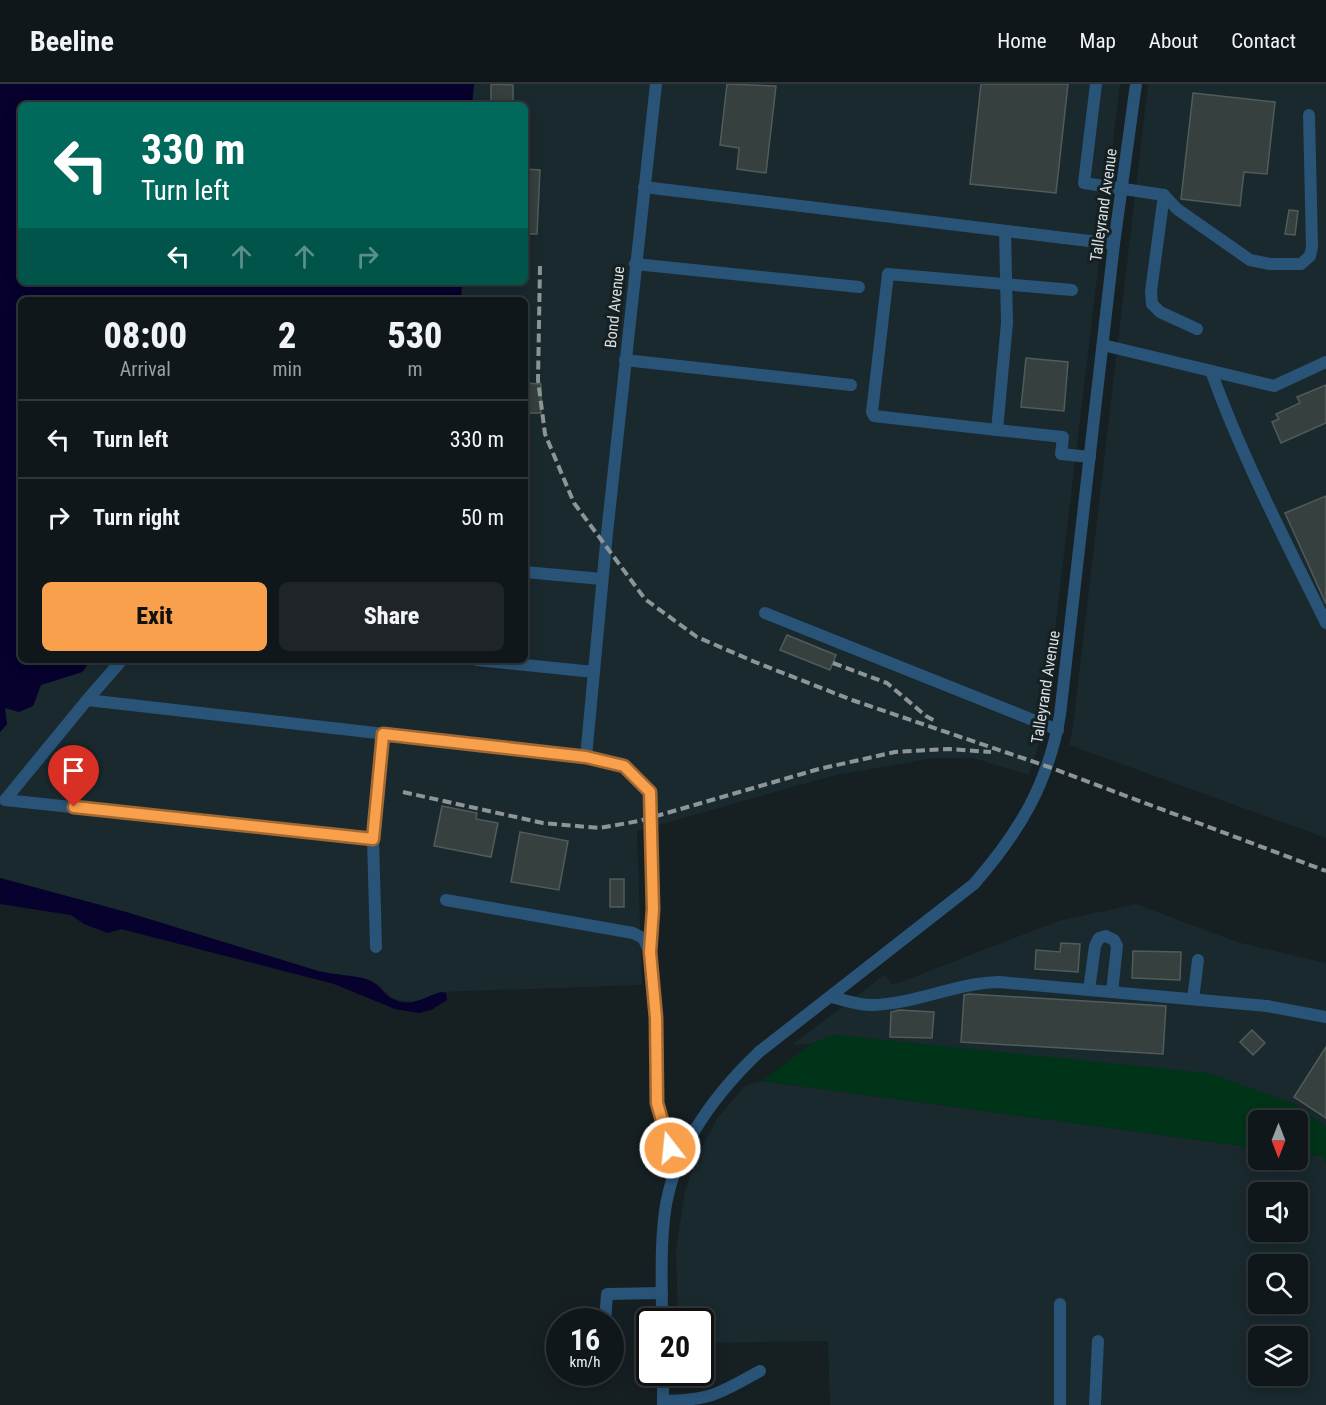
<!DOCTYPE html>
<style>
body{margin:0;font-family:"Roboto Condensed",sans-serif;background:#1e2427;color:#f1f3f6;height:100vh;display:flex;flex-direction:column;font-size:22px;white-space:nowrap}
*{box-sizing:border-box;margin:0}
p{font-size:20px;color:#9c9fa2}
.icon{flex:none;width:33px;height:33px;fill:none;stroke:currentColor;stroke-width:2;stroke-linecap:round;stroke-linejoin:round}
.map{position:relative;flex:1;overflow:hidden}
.sheet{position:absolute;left:18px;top:213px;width:510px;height:366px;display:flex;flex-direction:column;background:#10171a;border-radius:9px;box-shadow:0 3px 15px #0003,0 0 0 2px #303639}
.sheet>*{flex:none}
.banner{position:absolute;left:18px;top:18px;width:510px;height:183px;border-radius:9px;box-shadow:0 3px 15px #0003,0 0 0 2px #303639;background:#00695c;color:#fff;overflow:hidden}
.needle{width:39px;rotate:180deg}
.controls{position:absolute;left:1248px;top:1026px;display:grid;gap:12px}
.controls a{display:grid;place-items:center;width:60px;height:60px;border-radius:9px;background:#10171a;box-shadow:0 3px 15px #0003,0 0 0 2px #303639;font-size:30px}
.speed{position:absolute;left:546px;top:1224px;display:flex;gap:12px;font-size:30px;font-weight:700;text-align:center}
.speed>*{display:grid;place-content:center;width:78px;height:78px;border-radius:50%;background:#10171a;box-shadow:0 3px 15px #0003,0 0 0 2px #303639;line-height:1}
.speed small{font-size:15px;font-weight:400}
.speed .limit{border:3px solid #111;border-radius:9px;background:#fff;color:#111}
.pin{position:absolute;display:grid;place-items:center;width:51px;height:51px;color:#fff;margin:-62px -26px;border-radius:50% 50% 50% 0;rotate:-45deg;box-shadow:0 0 6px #0007}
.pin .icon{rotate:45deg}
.me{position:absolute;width:66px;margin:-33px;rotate:344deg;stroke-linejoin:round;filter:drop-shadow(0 0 4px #0008)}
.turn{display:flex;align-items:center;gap:21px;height:126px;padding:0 24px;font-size:27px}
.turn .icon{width:78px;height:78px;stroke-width:2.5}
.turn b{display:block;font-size:42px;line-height:51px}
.lanes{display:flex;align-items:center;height:57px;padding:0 24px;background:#0003;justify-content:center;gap:30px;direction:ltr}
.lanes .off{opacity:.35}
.eta{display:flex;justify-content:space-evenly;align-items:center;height:102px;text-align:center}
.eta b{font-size:36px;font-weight:800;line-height:42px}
.action{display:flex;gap:12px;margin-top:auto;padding:12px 24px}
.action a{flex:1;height:69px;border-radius:9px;background:#f8a04b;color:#111;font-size:24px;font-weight:800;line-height:69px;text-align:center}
.action a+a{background:#1e2427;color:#f1f3f6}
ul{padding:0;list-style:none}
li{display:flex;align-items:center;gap:18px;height:78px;padding:0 24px;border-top:2px solid #303639}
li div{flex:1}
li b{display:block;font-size:22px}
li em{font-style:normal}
header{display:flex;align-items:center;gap:36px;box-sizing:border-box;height:84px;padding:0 30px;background:#10171a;border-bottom:2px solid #303639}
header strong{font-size:28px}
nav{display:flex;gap:33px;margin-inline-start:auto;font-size:21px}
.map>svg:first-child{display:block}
.built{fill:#19292e;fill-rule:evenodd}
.green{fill:#003418}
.water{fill:#06012d}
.building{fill:#36403f;stroke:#515c5a;stroke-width:1.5}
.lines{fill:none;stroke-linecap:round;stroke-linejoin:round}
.minor{stroke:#295478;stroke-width:12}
.rail{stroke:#8e9597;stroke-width:4;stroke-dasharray:9 4.5;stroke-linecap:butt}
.route-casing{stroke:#a16831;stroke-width:15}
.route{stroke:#f8a04b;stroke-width:10}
.labels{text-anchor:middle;stroke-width:6;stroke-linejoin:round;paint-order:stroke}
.street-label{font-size:16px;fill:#d9dfe0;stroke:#161f22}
</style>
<header>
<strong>Beeline</strong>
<nav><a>Home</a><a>Map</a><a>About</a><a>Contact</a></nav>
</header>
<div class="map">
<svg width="1326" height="1321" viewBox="0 0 1326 1321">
<rect width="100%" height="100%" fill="#161f22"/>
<!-- built -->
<g class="built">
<path d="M474,0H1120L1043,647L1029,691L973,674H934L836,691L637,747L642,901L441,908L416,919L403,917L392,914L379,901L356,894L318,887L126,828L0,794V648L7,640L4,623L41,601L82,588L91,576H525V216H461L462,198H525V21H472Z"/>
<path d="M1148,0H1326V754L1069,661L1073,642Z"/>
<path d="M1136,820L1237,858L1326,879V1043L1292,1019L835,951L811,960L792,961L884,891L893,901L1058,837Z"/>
<path d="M762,997L1258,1064V1076H1298V1069L1323,1072L1326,1079V1321H830L828,1257L701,1259L700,1238H678L676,1165L685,1107L697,1073L718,1033L746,1001ZM1258,1108H1298V1148H1258ZM1258,1180H1298V1220H1258ZM1258,1252H1298V1292H1258Z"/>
</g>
<!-- green -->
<path class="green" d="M835,951L1208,989L1292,1019L1326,1043V1079L1323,1072L1298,1069V1036H1258V1064L762,997L811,960Z"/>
<!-- water -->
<g class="water">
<path d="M0,0H474L472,21H21V198H462L461,216H21V576H91L82,588L41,601L33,622L19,628L5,624L7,640L0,648Z"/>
<path d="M0,794L126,828L318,887C334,891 355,891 369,896C379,900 383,909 391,914C410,925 424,913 441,908L446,909L447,916L431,926L419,929L395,925L334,900L121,845L108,849L84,840L71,831L0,820Z"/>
</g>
<!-- building -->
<g class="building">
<path d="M491,0L513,1V21H491Z"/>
<path d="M727,0L776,2L766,89L737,85L739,64L720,61Z"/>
<path d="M981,0H1068L1056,109L970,100Z"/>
<path d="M1193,9L1275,18L1267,90L1244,88L1240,122L1181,115Z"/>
<path d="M525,85L540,86L537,150H525Z"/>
<path d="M1289,126L1298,127L1295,151L1285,150Z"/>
<path d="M1026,274L1068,278L1064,327L1021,323Z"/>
<path d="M525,299L541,300V329H525Z"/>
<path d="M1326,301V339L1281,359L1272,338L1279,335L1276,330L1300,319L1297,313Z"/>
<path d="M1326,412V520L1285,429Z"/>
<path d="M787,551L836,571L830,586L780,566Z"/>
<path d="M442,722L477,729L476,735L498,739L491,773L434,762Z"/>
<path d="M520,748L568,757L559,806L511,798Z"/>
<rect x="610" y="795" width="14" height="28"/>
<path d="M1061,859L1080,860L1078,888L1035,885L1036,866L1060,868Z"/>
<path d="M1133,867L1181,868L1180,896L1132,894Z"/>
<path d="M969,910L1166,922L1163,970L961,958L964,911Z"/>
<path d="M899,926L934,928L932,954L890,953L891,928Z"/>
<path d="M1252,946L1265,959L1253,971L1240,958Z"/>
<path d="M1326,963V1034L1294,1013Z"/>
</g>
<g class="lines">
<!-- minor -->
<g class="minor">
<path d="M1096,0L1084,99L1164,111L1177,125L1250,176L1270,180H1301L1310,172L1312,163L1309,31"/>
<path d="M644,103L1114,160"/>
<path d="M1164,111L1151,207L1152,220L1160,228L1197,245"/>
<path d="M1005,147L1007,239L997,346L1063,353L1061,370L1090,373"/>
<path d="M635,180L859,203"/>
<path d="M1103,261L1274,302L1326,278"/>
<path d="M625,276L851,301"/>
<path d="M1211,287C1242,373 1285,456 1326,539"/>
<path d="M997,346L874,332L872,328L888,190L1072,206"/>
<path d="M525,488L602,495"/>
<path d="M765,529L1058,646"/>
<path d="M477,576L594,588"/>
<path d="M87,616L122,576"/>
<path d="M383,650L373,755L5,716L87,616L586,673L607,449L656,0"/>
<path d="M586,673L624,682L650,708L653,824L650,867"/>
<path d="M373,755L376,863"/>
<path d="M446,816L633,849L643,854L650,868L656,934L657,1019L676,1087"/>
<path d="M1089,906L1095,862L1099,854L1106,852L1114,856L1117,862L1112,908"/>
<path d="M831,913C844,916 858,921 872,921C916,920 955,899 999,898L1267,922L1326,933"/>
<path d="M1193,915L1198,876"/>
<path d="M1060,1220V1321"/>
<path d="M605,1238L607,1210L662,1209"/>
<path d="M662,1238C662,1201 660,1164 665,1127C674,1064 714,1011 759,968L974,800C1020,747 1048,700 1060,631L1114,160L1136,0"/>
<path d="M663,1288V1321"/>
<path d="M663,1317C711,1316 719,1310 760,1287"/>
<path d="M1095,1321L1098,1257"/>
</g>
<!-- rail -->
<g class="rail">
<path d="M540,182L538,296L545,350L574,419L645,515L697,553L755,578L852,616L1049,683L1326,787"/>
<path d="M833,579L887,599L926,632L937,638"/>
<path d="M403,708L543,739L599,744L639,737L819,685L895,668L949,665L991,668"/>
</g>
</g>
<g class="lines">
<defs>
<path id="route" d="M74,723L373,755L383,650L586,673L624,682L650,708L653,825L650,868L656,934L657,1019L670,1064"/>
</defs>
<!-- route casing -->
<use href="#route" class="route-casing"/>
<!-- route -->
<use href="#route" class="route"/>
</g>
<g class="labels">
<!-- street labels -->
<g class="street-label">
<text transform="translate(1103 121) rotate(-82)" y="6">Talleyrand Avenue</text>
<text transform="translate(614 223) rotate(-84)" y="6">Bond Avenue</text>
<text transform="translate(1045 603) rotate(-81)" y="6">Talleyrand Avenue</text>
</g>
</g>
</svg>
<div class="controls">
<a><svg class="needle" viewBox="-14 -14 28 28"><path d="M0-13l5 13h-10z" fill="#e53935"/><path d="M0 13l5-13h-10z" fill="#9c9fa2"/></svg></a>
<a><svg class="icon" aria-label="sound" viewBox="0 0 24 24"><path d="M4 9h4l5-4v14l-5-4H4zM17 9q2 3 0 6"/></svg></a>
<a><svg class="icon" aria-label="search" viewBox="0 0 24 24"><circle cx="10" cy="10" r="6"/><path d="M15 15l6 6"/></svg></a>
<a><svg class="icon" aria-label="layers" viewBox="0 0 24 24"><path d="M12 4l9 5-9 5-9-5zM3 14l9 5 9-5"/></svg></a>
</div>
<div class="speed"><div>16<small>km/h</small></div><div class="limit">20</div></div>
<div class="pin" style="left:74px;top:723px;background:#d93025"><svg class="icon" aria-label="arrive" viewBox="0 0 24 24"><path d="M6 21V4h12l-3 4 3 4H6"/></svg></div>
<svg class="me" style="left:670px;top:1064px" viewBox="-20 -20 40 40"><circle r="17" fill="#f8a04b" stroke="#fff" stroke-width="3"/><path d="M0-11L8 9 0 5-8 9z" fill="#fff"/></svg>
<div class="banner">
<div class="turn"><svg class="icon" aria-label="left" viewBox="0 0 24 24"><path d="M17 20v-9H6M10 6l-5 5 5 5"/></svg><div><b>330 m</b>Turn left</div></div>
<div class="lanes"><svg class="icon" aria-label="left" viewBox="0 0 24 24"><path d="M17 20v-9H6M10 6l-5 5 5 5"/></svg><svg class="icon off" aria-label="ahead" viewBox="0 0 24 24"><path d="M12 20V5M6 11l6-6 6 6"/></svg><svg class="icon off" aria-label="ahead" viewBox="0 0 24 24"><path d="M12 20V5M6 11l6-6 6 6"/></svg><svg class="icon off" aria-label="right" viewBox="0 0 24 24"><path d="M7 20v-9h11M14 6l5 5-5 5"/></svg></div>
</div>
<section class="sheet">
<div class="eta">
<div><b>08:00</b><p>Arrival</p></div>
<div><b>2</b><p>min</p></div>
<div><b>530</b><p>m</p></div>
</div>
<ul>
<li><svg class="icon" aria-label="left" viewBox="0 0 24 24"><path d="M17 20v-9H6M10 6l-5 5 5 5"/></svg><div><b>Turn left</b></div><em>330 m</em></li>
<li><svg class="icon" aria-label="right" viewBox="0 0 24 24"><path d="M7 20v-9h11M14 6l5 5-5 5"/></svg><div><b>Turn right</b></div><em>50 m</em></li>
</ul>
<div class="action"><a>Exit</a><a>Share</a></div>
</section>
</div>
